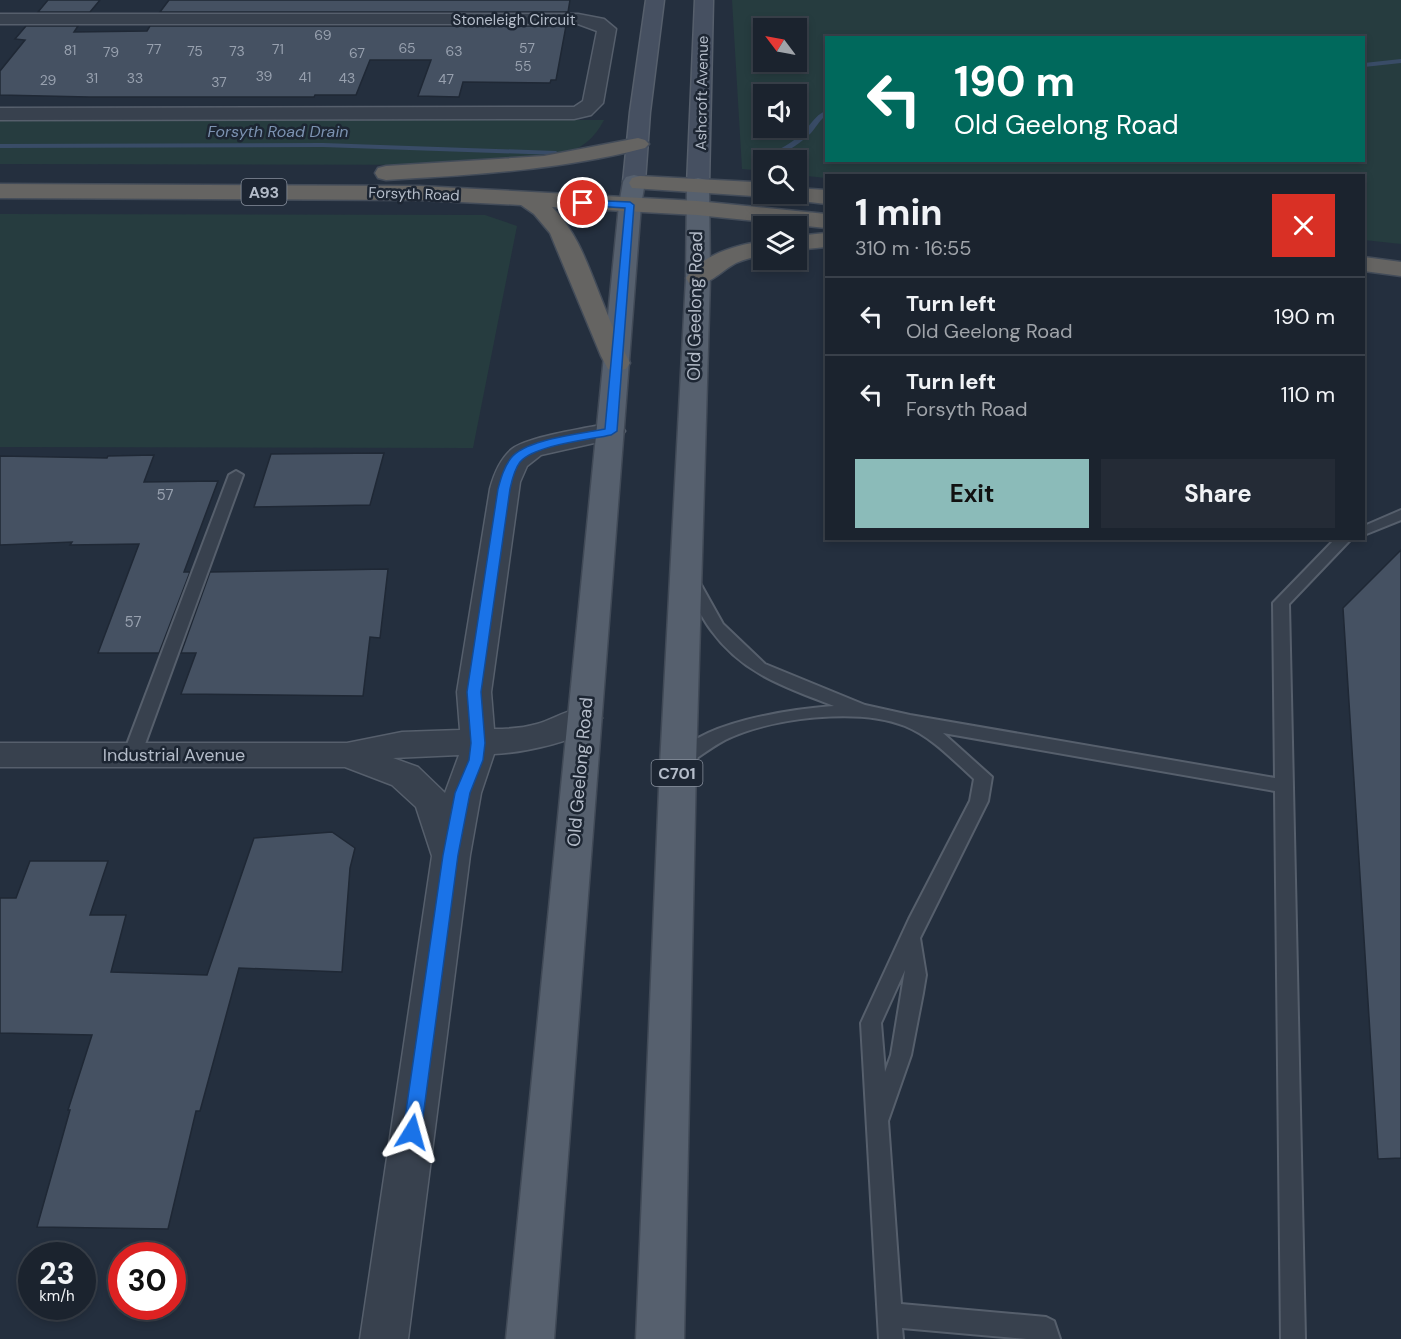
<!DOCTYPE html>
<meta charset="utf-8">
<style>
body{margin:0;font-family:"DM Sans",sans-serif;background:#242b36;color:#f1f3f6;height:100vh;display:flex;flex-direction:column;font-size:22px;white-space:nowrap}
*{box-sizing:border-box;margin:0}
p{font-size:20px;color:#a0a4aa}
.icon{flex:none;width:33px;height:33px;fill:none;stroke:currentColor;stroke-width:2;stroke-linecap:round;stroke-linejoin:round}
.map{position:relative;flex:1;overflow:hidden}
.sheet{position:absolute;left:825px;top:174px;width:540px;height:366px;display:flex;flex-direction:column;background:#1b232e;border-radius:0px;box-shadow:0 3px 9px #0003,0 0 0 2px #39404a}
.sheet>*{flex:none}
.guide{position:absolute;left:825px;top:36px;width:540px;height:126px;border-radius:0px;box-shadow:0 3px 9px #0003,0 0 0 2px #39404a;background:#00695c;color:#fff;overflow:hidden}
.needle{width:39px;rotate:302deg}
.controls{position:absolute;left:753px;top:18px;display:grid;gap:12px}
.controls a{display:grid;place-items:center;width:54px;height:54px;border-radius:0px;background:#1b232e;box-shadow:0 3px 9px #0003,0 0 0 2px #39404a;font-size:30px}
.speed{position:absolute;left:18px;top:1242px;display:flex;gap:12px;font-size:30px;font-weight:700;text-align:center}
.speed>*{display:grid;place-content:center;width:78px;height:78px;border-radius:50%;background:#1b232e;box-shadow:0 3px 9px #0003,0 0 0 2px #39404a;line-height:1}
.speed small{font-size:15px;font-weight:400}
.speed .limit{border:9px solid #d22;background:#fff;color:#111}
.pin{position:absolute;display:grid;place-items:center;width:51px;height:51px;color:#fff;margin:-26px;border:3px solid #fff;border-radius:50%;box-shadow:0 2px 6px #0007}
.me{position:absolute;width:66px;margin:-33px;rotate:8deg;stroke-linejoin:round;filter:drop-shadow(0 0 4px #0008)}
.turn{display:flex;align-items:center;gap:21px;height:126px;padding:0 30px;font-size:27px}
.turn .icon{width:78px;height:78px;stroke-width:2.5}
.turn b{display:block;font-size:42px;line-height:51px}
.round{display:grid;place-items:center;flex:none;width:63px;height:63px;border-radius:0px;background:#242b36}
.overview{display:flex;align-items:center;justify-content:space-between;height:102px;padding:0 30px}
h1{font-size:36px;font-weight:700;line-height:45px}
.primary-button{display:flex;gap:12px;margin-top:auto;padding:12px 30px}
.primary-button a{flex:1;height:69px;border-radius:0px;background:#8bbbb9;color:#111;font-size:24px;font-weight:700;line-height:69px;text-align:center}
.primary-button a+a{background:#242b36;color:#f1f3f6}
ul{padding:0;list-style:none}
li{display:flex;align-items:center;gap:18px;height:78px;padding:0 30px;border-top:2px solid #39404a}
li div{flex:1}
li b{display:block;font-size:22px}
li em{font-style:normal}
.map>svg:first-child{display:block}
.green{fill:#263c3f;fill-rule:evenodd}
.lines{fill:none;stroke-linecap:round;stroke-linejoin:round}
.stream{fill:#394c67;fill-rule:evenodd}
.building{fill:#455162;stroke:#1f2835;stroke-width:1.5}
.service-casing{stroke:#565f6c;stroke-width:4}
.minor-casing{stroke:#565f6c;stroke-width:3}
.secondary-casing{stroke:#565f6c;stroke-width:3}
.primary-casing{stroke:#414a57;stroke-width:3}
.trunk-casing{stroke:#434c59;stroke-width:3}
.service{fill:#38414e;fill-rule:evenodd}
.minor{fill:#38414e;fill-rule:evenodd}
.secondary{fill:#465061;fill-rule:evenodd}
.primary{fill:#56606e;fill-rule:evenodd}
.trunk{fill:#656462;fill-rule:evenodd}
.route{fill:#1a73e8;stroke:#114b97;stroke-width:1.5}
.labels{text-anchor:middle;stroke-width:5;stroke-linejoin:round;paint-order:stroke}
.far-number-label{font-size:14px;fill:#98a1af}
.far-street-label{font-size:15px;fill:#b4bcc9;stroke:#1d2633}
.number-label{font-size:15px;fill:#98a1af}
.far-water-label{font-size:16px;font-style:italic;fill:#7c92b1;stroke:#1d2633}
.shield{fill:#1d2633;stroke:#878f9c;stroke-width:1.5}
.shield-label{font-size:16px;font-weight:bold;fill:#b4bcc9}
.street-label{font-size:18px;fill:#b4bcc9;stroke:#1d2633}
</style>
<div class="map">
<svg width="1401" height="1339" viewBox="0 0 1401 1339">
<rect width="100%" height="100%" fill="#242f3e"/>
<!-- green -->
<g class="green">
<path d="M732,0H1401V244L1364,240V176H826V178L797,175L796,160H764L763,171L742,169ZM764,28H796V62H764ZM826,38H1364V160H826ZM764,94H796V128H764Z"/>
<path d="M0,120H604C585,159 546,158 509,165L0,164Z"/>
<path d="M0,214L485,215L517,226L473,448L0,447Z"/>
</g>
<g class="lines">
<!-- stream -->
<g class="stream">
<path d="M1401,59V63L1364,67V63Z"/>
<path d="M826,111V115C821,119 816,127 811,133C797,147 774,161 755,161V159C770,154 785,148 798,137C808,130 815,114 826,111Z"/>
<path d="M323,143L556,151L559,153L556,155L323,147L0,148V144Z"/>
</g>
</g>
<!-- building -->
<g class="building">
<path d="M48,0H100L90,12H38Z"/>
<path d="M169,0H570L568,12H160Z"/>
<path d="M26,26H78L74,32L147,31L150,26H566L556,80H551L550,83L463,82L459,97L418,96L431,60H370L356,95H315L314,97H89L0,95V71L25,40L15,39Z"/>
<path d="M384,453L370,505L254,507L271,454Z"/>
<path d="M154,455L144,482L218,481L184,572H190L159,653H98L139,544L70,545L72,542L0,545V456L107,458L108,456Z"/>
<path d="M1401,550V1158L1378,1159L1343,608Z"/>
<path d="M388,569L380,638L370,637L363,696L181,694L196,653H181L210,572Z"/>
<path d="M332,832L355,848L350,868L342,972L239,968L200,1111H196L168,1229L37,1227L70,1110H68L92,1035L0,1033V898H16L30,861H108L90,915H126L111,972L207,975L254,838Z"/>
</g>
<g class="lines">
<defs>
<g id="service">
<path d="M236,471L243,475L141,755L138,759L132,761L126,759L123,755L229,475Z"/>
<path d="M1401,510V520L1364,535V526Z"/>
<path d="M1336,538H1352L1289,604L1305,1339H1281L1275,791L943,733L992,777L988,801L920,938L926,975L923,993L911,1055L888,1121L901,1304L1046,1317L1054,1321L1060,1339H1027L902,1328L903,1339H879L861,1023L909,919L970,801L974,779C953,760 932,737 905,726C858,707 770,718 725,740C712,747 700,756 687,765L681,767L675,765L672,761C695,722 793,709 834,706C785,687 743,674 711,630C699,614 691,594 682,577L685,574H695L723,624L765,664L865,705L910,715L1275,778L1273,603ZM905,970L891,1055L885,1072L881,1023Z"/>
</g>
<g id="minor">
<path d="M0,14H578L604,19L616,29L603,103L591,115L574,119L0,120V108L574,107L583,101L597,31L578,24H0Z"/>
<path d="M611,423L621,425L625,431L621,437L541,455L527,466L520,482L491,692L494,729C509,729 523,728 537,724C558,718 575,703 597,710L602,718C588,741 520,753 494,754L481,793L470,855L408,1339H360L432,856L416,807L392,785L345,767H0V743H347L402,732L460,730L457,692L490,489C494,474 500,459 512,449C529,436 588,428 611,423ZM459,755L445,793L418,767L393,758Z"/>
</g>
<g id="secondary">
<path d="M646,0H664L650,112L645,182L642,187L634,189L626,187L623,182L630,112Z"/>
<path d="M695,0H713L709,185L706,190L698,192L690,190L687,185Z"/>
</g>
<g id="primary">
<path d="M634,175L642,177L645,182L641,205L554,1339H506L619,205L623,182L626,177Z"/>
<path d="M698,178L706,180L709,185L710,278L696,765L684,1339H636L660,765L686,278L687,185L690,180Z"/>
</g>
<g id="trunk">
<path d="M638,138L645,140L649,144L645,148C560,170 474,175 386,180L378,178L375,173L378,168L386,166L544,156Z"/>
<path d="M640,176L753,182L761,184L764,190L761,194L753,196L632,188L629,183L632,178Z"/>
<path d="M0,184L420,186L697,201L826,214V228L697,215L552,207C580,235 590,272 605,308C612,327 621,345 630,363L626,369L617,371L608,369L601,356L550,233L534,214L521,205L420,200L0,198Z"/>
<path d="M796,188L826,190V204L785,199L782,194H796Z"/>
<path d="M826,233V247L796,250V236Z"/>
<path d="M764,241V255C754,257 745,259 736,263C720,271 709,288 689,283L686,278C703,254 736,245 764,241Z"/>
<path d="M1364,257L1401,262V276L1364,271Z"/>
</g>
</defs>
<!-- service casing -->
<use href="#service" class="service-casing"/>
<!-- minor casing -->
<use href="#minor" class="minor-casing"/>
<!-- secondary casing -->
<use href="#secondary" class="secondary-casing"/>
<!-- primary casing -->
<use href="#primary" class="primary-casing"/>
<!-- trunk casing -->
<use href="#trunk" class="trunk-casing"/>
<!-- service -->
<use href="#service" class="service"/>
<!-- minor -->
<use href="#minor" class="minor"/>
<!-- secondary -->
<use href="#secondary" class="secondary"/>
<!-- primary -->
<use href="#primary" class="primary"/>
<!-- trunk -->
<use href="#trunk" class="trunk"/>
</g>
<!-- route -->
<path class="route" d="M583,200L630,202L634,205L617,431L611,435C588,440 535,445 520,462C514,470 512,480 510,489L481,692L485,743L483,760L470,793L458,855L421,1132L419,1137L412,1140L406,1137L403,1132L443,855L455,793L469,760L471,743L467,692L498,489C501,478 504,467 511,458C526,439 581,434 605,429L625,208L579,205L578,203Z"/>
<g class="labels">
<!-- far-number labels -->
<g class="far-number-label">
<text x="323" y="40">69</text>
<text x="407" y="53">65</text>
<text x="527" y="53">57</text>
<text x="154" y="54">77</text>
<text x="278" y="54">71</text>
<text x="70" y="55">81</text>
<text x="195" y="56">75</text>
<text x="237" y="56">73</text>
<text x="454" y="56">63</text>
<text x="111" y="57">79</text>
<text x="357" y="58">67</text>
<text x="523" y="71">55</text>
<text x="264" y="81">39</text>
<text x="305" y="82">41</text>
<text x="92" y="83">31</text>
<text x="135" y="83">33</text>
<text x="347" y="83">43</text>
<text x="446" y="84">47</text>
<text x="48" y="85">29</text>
<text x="219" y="87">37</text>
</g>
<!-- far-street labels -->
<g class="far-street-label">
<text x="514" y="25">Stoneleigh Circuit</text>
<text transform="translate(702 93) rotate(-89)" y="5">Ashcroft Avenue</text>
<text transform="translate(414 194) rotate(2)" y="5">Forsyth Road</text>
</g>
<!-- number labels -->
<g class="number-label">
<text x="165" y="500">57</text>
<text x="133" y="627">57</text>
</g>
<!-- far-water labels -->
<g class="far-water-label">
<text x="278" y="137">Forsyth Road Drain</text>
</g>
<!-- shield labels -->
<g class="shield">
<rect x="241.5" y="179" width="45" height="26" rx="4.5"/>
<rect x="651.5" y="760" width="51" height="26" rx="4.5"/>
</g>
<g class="shield-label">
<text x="264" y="198">A93</text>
<text x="677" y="779">C701</text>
</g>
<!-- street labels -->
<g class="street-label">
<text transform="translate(695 306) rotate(-89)" y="6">Old Geelong Road</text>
<text x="174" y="761">Industrial Avenue</text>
<text transform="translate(580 772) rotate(-85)" y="6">Old Geelong Road</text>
</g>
</g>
</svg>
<div class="controls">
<a><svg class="needle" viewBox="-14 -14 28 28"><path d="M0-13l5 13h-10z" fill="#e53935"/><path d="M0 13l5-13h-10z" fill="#a0a4aa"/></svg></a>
<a><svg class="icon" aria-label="sound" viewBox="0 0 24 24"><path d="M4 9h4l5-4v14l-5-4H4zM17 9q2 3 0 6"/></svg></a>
<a><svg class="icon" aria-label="search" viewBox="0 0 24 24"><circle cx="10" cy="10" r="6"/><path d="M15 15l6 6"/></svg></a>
<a><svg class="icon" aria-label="layers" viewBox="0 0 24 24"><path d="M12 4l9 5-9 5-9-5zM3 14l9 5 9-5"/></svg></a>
</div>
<div class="speed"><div>23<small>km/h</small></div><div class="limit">30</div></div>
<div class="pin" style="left:583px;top:203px;background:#d93025"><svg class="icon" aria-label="arrive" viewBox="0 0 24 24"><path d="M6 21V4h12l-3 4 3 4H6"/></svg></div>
<svg class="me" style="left:412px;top:1132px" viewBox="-20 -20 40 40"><path d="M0-17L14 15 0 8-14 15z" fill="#1a73e8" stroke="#fff" stroke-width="4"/></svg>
<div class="guide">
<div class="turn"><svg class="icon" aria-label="left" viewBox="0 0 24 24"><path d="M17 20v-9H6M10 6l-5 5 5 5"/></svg><div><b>190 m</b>Old Geelong Road</div></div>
</div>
<section class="sheet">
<div class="overview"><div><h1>1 min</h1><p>310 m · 16:55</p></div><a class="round" style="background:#d93025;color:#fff"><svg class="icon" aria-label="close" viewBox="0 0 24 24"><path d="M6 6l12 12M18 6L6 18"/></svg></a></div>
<ul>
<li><svg class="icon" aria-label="left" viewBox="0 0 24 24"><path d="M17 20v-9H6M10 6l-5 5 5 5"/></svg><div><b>Turn left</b><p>Old Geelong Road</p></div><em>190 m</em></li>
<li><svg class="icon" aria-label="left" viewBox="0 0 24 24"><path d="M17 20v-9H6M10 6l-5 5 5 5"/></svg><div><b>Turn left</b><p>Forsyth Road</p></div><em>110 m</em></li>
</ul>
<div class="primary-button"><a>Exit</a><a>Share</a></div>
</section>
</div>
